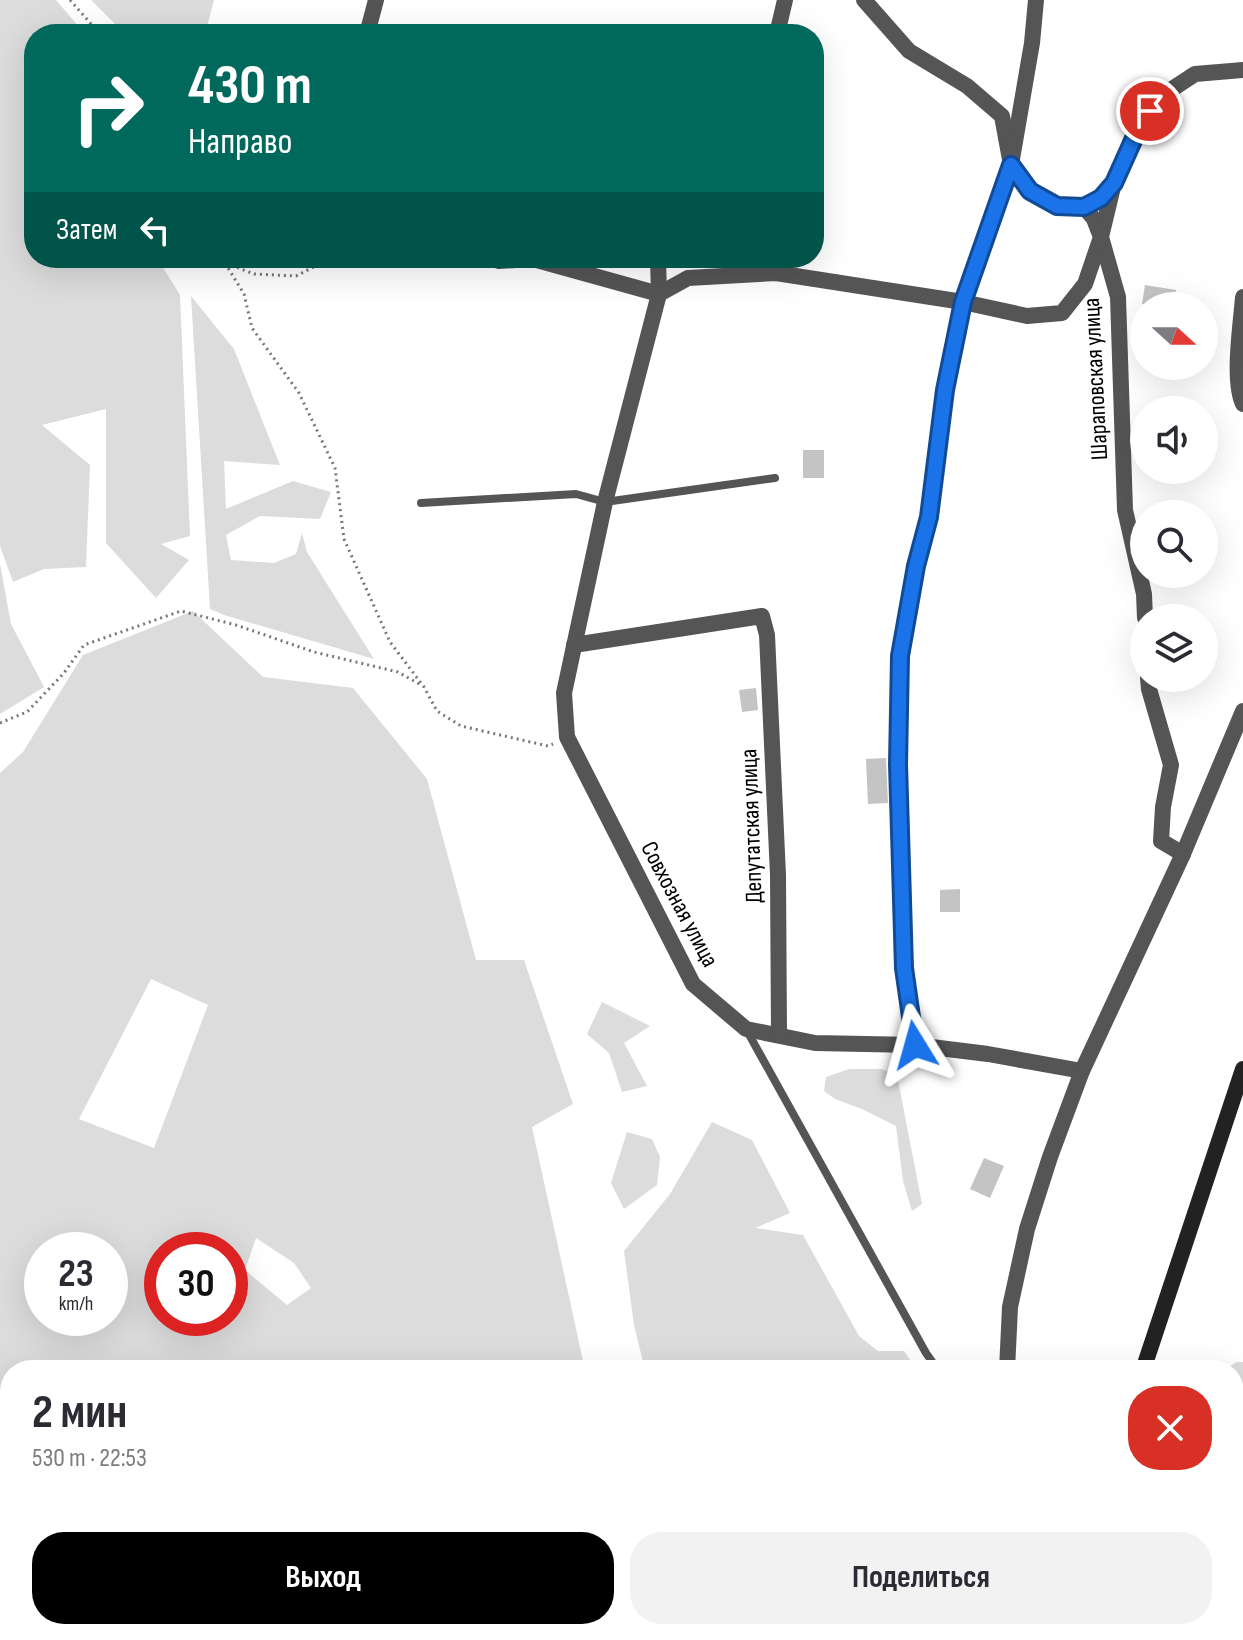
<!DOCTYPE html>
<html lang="ru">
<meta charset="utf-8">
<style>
body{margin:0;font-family:"Sofia Sans Condensed",sans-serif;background:#f2f2f3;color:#2b2b33;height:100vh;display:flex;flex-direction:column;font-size:30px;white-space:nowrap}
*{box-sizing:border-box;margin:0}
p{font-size:26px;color:#7c7c81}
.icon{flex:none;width:44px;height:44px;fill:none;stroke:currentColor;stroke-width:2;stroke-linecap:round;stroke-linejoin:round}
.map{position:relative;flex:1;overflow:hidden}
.details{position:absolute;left:0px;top:1360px;width:1244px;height:280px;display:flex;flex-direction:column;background:#fff;border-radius:32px 32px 0 0;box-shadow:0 8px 32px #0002}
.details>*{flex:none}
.banner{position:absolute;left:24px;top:24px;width:800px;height:244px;border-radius:32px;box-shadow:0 8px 32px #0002;background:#00695c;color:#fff;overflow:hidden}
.needle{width:52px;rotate:111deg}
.fabs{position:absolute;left:1130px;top:292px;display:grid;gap:16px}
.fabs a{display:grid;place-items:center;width:88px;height:88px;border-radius:50%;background:#fff;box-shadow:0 8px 32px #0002;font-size:40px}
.speed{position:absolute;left:24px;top:1232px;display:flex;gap:16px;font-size:40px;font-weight:700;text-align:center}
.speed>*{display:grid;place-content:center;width:104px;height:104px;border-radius:50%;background:#fff;box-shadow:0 8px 32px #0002;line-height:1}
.speed small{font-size:20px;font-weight:400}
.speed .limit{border:12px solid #d22;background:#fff;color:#111}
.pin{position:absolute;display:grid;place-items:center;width:68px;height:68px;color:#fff;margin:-34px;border:4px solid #fff;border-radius:50%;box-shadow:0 2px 8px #0007}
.me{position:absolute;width:88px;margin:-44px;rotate:352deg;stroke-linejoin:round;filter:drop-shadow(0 0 6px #0008)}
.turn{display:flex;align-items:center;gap:28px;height:168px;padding:0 32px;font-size:36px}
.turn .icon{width:104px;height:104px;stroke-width:2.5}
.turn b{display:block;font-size:56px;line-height:68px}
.then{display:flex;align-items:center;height:76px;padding:0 32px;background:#0003;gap:16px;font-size:30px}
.round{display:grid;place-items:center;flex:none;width:84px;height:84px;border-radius:32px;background:#f2f2f3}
.overview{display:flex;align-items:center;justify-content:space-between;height:136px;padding:0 32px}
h1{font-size:48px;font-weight:700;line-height:60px}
.primary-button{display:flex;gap:16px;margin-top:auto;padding:16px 32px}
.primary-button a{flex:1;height:92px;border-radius:32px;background:#000;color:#fff;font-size:32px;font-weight:700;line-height:92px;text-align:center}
.primary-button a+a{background:#f2f2f3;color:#2b2b33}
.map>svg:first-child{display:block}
.green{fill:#dcdcdc;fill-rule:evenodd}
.building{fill:#c4c4c4}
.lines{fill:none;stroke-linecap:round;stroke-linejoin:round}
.path{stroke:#777;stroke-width:3;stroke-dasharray:2 4;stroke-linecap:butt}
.lane{stroke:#555;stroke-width:8}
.street{stroke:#555;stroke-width:16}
.secondary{stroke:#222;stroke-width:16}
.route-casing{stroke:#114b97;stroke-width:20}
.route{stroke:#1a73e8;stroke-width:14}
.labels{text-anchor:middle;stroke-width:6;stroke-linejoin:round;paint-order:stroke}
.street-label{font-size:24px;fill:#000;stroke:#fff}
</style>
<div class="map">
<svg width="1243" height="1640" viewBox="0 0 1243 1640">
<rect width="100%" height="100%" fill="#fff"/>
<!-- green -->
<g class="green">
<path d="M0,0H56L85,34H34V258H160L162,266L180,295L190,536L161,544L189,560L156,598L106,543V409L42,425L90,465L86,567L44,569L13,582L0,546Z"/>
<path d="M91,0H214L205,34H125Z"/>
<path d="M191,296L234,349L280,465L224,461L226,509L293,481L331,492L320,519L260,516L226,535L231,560L274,563L296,554L302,533L307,552L374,659L224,615L210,609Z"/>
<path d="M0,564L11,624L44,687L0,714Z"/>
<path d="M193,611L263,677L353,688L427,779L476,960H524L573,1104L532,1127L585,1370H10V1630H899L886,1640H0V773L23,752L83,655ZM151,979L208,1005L154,1148L79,1119ZM256,1238L294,1263L311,1288L287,1305L245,1270ZM42,1250H110V1318H42ZM162,1250H230V1318H162Z"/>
<path d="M602,1002L650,1026L624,1043L647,1086L622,1092L609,1053L587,1034Z"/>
<path d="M849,1069H882L897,1075L922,1204L912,1211L903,1181L896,1126L862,1109L835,1099L824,1091L826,1077Z"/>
<path d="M712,1122L752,1140L790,1213L755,1228L803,1235L859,1336L878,1351H904L917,1370H645L634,1325L624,1251L670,1194Z"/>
<path d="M627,1132L652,1139L660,1157L657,1185L624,1209L611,1183Z"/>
<path d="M1237,1362H1243V1640H1200L1187,1630H1234V1370L1225,1369Z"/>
<path d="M913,1630H1029L1025,1640H901Z"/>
</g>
<!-- building -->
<g class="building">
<path d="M1145,285L1176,290L1173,306L1142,304Z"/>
<rect x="803" y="450" width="21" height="28"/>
<path d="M756,688L758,710L742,712L739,690Z"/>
<path d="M886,758L888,803L868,804L866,759Z"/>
<path d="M960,889V912H940V890Z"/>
<path d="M984,1158L1004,1166L990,1198L970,1189Z"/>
</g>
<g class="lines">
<!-- path -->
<g class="path">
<path d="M70,0L100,34"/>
<path d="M222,258L244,294L252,328L299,393L335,468L344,539L390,642L424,687L437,711L461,726L548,746L553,744"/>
<path d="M226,263L254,274L296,276L331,258"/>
<path d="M0,723L27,712L64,673L84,645L181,611L236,625L314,652L398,672L421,685"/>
</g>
<!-- lane -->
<g class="lane">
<path d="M421,503L576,494L605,502L775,478"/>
<path d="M746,1029L926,1353L938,1370"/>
<path d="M311,1630L320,1640"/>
<path d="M455,1630L463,1640"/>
<path d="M604,1630L613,1640"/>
<path d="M752,1630L760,1640"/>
<path d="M937,1630L945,1640"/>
<path d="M893,1640L906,1630"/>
</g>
<!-- street -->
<g class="street">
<path d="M367,34L376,0"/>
<path d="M777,34L785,0"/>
<path d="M491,258L499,261L533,259L659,294L688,278L776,273L963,302L1027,316L1062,313L1085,284L1101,237L1094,219L1084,207L1057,206L1030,191L1011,165L1002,116L967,86L909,51L864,0"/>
<path d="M658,258L659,294L605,502L564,693L567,737L693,984L746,1029L815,1043L915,1045L988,1054L1082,1071"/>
<path d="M1243,297C1241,324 1232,380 1243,404"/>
<path d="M1145,618L1144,594L1125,510L1118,297L1101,237L1114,183L1140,125L1160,97L1195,74L1243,70"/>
<path d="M574,645L762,616L767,635L778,875L779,1034"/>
<path d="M1148,678L1149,689L1171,765L1163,807L1161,841L1183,854"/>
<path d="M915,1045L904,968L898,764L900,656L916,566L929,517L945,390L963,302L1011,165L1032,43L1036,0"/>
<path d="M1007,1370L1010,1307L1027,1229L1050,1157L1082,1071L1183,854L1243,711"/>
<path d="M1154,1630L1168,1640"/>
</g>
<!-- secondary -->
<g class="secondary">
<path d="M1143,1370L1243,1069"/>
<path d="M1053,1640L1057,1630"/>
</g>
</g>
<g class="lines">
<defs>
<path id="route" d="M915,1045L904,968L898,764L900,656L916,566L929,517L945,390L963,302L1011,165L1030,191L1057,206L1084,207L1101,198L1114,183L1140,125L1150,111"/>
</defs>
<!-- route casing -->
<use href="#route" class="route-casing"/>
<!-- route -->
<use href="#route" class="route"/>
</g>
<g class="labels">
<!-- street labels -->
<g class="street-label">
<text transform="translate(1095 379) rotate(-93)" y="8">Шараповская улица</text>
<text transform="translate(751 826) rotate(-92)" y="8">Депутатская улица</text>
<text transform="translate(680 904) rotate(62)" y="8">Совхозная улица</text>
</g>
</g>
</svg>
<div class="fabs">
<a><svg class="needle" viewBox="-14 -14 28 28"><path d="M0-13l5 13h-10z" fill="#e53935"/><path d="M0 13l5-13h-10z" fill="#7c7c81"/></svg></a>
<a><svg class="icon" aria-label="sound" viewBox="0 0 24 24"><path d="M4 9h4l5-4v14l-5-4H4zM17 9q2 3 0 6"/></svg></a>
<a><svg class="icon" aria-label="search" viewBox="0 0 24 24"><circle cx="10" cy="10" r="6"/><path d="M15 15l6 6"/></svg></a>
<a><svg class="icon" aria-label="layers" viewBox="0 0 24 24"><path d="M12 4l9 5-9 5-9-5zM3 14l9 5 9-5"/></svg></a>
</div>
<div class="speed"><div>23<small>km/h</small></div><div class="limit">30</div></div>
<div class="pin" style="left:1150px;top:111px;background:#d93025"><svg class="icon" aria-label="arrive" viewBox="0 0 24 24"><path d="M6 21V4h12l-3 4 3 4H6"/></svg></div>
<svg class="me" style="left:915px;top:1045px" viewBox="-20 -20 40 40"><path d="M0-17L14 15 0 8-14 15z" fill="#1a73e8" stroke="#fff" stroke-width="4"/></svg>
<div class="banner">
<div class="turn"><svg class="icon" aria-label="right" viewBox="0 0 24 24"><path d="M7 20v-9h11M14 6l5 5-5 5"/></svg><div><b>430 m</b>Направо</div></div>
<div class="then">Затем<svg class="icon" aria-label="left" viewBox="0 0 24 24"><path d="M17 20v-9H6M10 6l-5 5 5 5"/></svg></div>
</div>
<section class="details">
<div class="overview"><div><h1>2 мин</h1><p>530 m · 22:53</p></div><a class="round" style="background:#d93025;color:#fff"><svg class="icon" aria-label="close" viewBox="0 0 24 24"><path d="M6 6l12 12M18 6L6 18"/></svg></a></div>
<div class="primary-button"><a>Выход</a><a>Поделиться</a></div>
</section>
</div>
